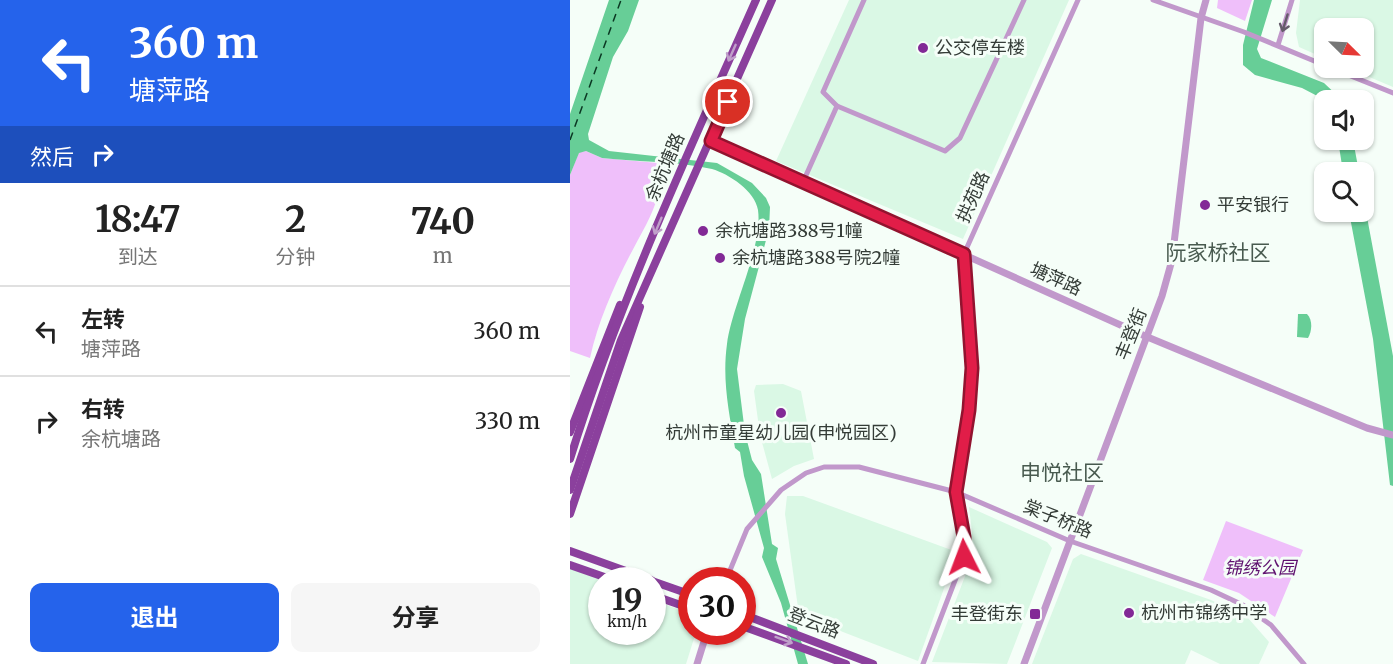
<!DOCTYPE html>
<html lang="zh">
<meta charset="utf-8">
<style>
body{margin:0;font-family:Merriweather,"Noto Sans SC",serif;background:#f6f6f6;color:#222;height:100vh;display:flex;flex-direction:column;font-size:22px;white-space:nowrap}
*{box-sizing:border-box;margin:0}
p{font-size:20px;color:#767676}
.icon{flex:none;width:33px;height:33px;fill:none;stroke:currentColor;stroke-width:2;stroke-linecap:round;stroke-linejoin:round}
.map{position:relative;flex:1;overflow:hidden}
.details{display:flex;flex-direction:column;background:#fff;width:570px}
.details>*{flex:none}
.guide{background:#2563eb;color:#fff;overflow:hidden}
.needle{width:39px;rotate:114deg}
.fabs{position:absolute;left:744px;top:18px;display:grid;gap:12px}
.fabs a{display:grid;place-items:center;width:60px;height:60px;border-radius:12px;background:#fff;box-shadow:0 2px 4px #0004;font-size:30px}
.speed{position:absolute;left:18px;top:567px;display:flex;gap:12px;font-size:30px;font-weight:700;text-align:center}
.speed>*{display:grid;place-content:center;width:78px;height:78px;border-radius:50%;background:#fff;box-shadow:0 2px 4px #0004;line-height:1}
.speed small{font-size:15px;font-weight:400}
.speed .limit{border:9px solid #d22;background:#fff;color:#111}
.pin{position:absolute;display:grid;place-items:center;width:51px;height:51px;color:#fff;margin:-26px;border:3px solid #fff;border-radius:50%;box-shadow:0 2px 6px #0007}
.me{position:absolute;width:66px;margin:-33px;rotate:357deg;stroke-linejoin:round;filter:drop-shadow(0 0 4px #0008)}
.turn{display:flex;align-items:center;gap:21px;height:126px;padding:0 30px;font-size:27px}
.turn .icon{width:78px;height:78px;stroke-width:2.5}
.turn b{display:block;font-size:42px;line-height:51px}
.then{display:flex;align-items:center;height:57px;padding:0 30px;background:#0003;gap:12px;font-size:22px}
.eta{display:flex;justify-content:space-evenly;align-items:center;height:102px;text-align:center}
.eta b{font-size:36px;font-weight:700;line-height:42px}
.action{display:flex;gap:12px;margin-top:auto;padding:12px 30px}
.action a{flex:1;height:69px;border-radius:12px;background:#2563eb;color:#fff;font-size:24px;font-weight:700;line-height:69px;text-align:center}
.action a+a{background:#f6f6f6;color:#222}
ul{padding:0;list-style:none}
li{display:flex;align-items:center;gap:18px;height:90px;padding:0 30px;border-top:2px solid #e0e0e0}
li div{flex:1}
li b{display:block;font-size:22px}
li em{font-style:normal}
main{display:flex;flex:1;min-height:0}
.map>svg:first-child{display:block}
.built{fill:#daf8e5}
.green{fill:#efbffa}
.water{fill:#67ce97}
.lines{fill:none;stroke-linecap:round;stroke-linejoin:round}
.ferry{stroke:#0b3823;stroke-width:1.5;stroke-dasharray:8 6;stroke-linecap:butt}
.minor{stroke:#c198cb;stroke-width:5}
.tertiary{stroke:#c198cb;stroke-width:7}
.primary{stroke:#8b409d;stroke-width:8}
.oneway{stroke:#655c6b}
.oneway2{stroke:#c09fca}
.route-casing{stroke:#92132f;stroke-width:15}
.route{stroke:#e11d48;stroke-width:10}
.poi-dot{fill:#822996;stroke:#f5fef8;stroke-width:2}
.labels{text-anchor:middle;stroke-width:6;stroke-linejoin:round;paint-order:stroke}
.poi-label{font-size:18px;fill:#343c37;stroke:#f5fef8;text-anchor:start}
.street-label{font-size:18px;fill:#343c37;stroke:#f5fef8}
.park-label{font-size:18px;font-style:italic;fill:#5f116f;stroke:#f5fef8}
.quarter-label{font-size:21px;fill:#485a4f;stroke:#f5fef8}
</style>
<main>
<section class="details">
<div class="guide">
<div class="turn"><svg class="icon" aria-label="left" viewBox="0 0 24 24"><path d="M17 20v-9H6M10 6l-5 5 5 5"/></svg><div><b>360 m</b>塘萍路</div></div>
<div class="then">然后<svg class="icon" aria-label="right" viewBox="0 0 24 24"><path d="M7 20v-9h11M14 6l5 5-5 5"/></svg></div>
</div>
<div class="eta">
<div><b>18:47</b><p>到达</p></div>
<div><b>2</b><p>分钟</p></div>
<div><b>740</b><p>m</p></div>
</div>
<ul>
<li><svg class="icon" aria-label="left" viewBox="0 0 24 24"><path d="M17 20v-9H6M10 6l-5 5 5 5"/></svg><div><b>左转</b><p>塘萍路</p></div><em>360 m</em></li>
<li><svg class="icon" aria-label="right" viewBox="0 0 24 24"><path d="M7 20v-9h11M14 6l5 5-5 5"/></svg><div><b>右转</b><p>余杭塘路</p></div><em>330 m</em></li>
</ul>
<div class="action"><a>退出</a><a>分享</a></div>
</section>
<div class="map">
<svg width="823" height="664" viewBox="0 0 823 664">
<rect width="100%" height="100%" fill="#f5fef8"/>
<!-- built -->
<g class="built">
<path d="M279,0H499L393,239L206,161Z"/>
<path d="M730,0H823V87L778,68H794V28H754V58L729,47L726,33Z"/>
<path d="M213,384L231,391L244,459L224,466L202,479L190,435L184,391L186,385Z"/>
<path d="M217,496H233L387,552L348,661L229,615L215,514Z"/>
<path d="M399,507L477,542L482,548L437,664L362,662L399,566L402,532Z"/>
<path d="M511,554L641,600L678,618L699,642L689,664H650L621,650L615,664H462L503,559Z"/>
<path d="M0,568L39,580H32V632H82L83,600L121,614L122,632H126L116,664H0Z"/>
</g>
<!-- green -->
<g class="green">
<path d="M648,0H682L675,21L647,8Z"/>
<path d="M16,151L32,158L99,164C92,184 86,206 76,225C53,267 30,312 20,358L0,351V175L9,152Z"/>
<path d="M656,521L733,550L705,617L669,593L633,580Z"/>
</g>
<!-- water -->
<g class="water">
<path d="M39,0H69L58,31L43,57L18,134L19,140L39,151L147,163L182,183L196,198L200,207L199,229L175,319L167,369L175,433L182,460L191,474L202,544L208,548L206,559L238,664H228L211,603L192,557L194,548L174,476L170,452L165,448C159,412 152,380 157,344C162,305 193,247 188,210C185,191 159,174 142,169C107,161 68,162 32,158L16,151L9,153L0,175V114Z"/>
<path d="M684,0H702L687,49L691,58L754,83L772,100H755L732,88L685,75L673,65V45Z"/>
<path d="M768,140H783L789,172H773Z"/>
<path d="M794,201L823,356V486L820,485L803,339L779,212H794Z"/>
<path d="M728,314H737C743,320 742,331 738,338L727,337Z"/>
</g>
<g class="lines">
<!-- ferry -->
<path class="ferry" d="M0,140L51,0"/>
<!-- minor -->
<g class="minor">
<path d="M294,0L253,92L267,106L375,151L390,138L454,0"/>
<path d="M583,0L674,32L754,65"/>
<path d="M708,45L722,0"/>
<path d="M761,68L823,93"/>
<path d="M233,182L267,106"/>
<path d="M156,580L177,529L211,490L236,473L254,467H289L386,492L500,541L641,590L673,605L701,625L734,664"/>
<path d="M353,664L394,557V537L386,492L399,410L402,368L394,254L508,0"/>
</g>
<!-- tertiary -->
<g class="tertiary">
<path d="M141,141L575,336L797,428L823,435"/>
<path d="M127,664L137,632"/>
<path d="M454,664L592,296L602,260L631,18L636,0"/>
</g>
<!-- primary -->
<g class="primary">
<path d="M0,432L50,305"/>
<path d="M0,459C49,301 119,151 186,0"/>
<path d="M0,490L51,340L202,0"/>
<path d="M0,514L70,307"/>
<path d="M0,551L81,580"/>
<path d="M0,565L43,580"/>
<path d="M82,581L122,595"/>
<path d="M82,595L122,609"/>
<path d="M172,614L303,664"/>
<path d="M172,626L276,664"/>
</g>
</g>
<!-- one-way arrows -->
<defs><path id="oneway-shaft" d="M-6 0H5M1.5-3L5.5 0L1.5 3" fill="none" stroke-width="1.6" stroke-linecap="round" stroke-linejoin="round" transform="scale(1.5)"/></defs>
<use class="oneway" href="#oneway-shaft" transform="translate(715 23) rotate(107)"/>
<g class="oneway2">
<use href="#oneway-shaft" transform="translate(162 53) rotate(114)"/>
<use href="#oneway-shaft" transform="translate(88 226) rotate(113)"/>
<use href="#oneway-shaft" transform="translate(214 640) rotate(20)"/>
</g>
<g class="lines">
<defs>
<path id="route" d="M158,102L141,141L394,254L402,368L399,410L386,492L394,537V557"/>
</defs>
<!-- route casing -->
<use href="#route" class="route-casing"/>
<!-- route -->
<use href="#route" class="route"/>
</g>
<!-- markers -->
<g class="poi-dot">
<circle cx="353" cy="48" r="6"/>
<circle cx="635" cy="205" r="6"/>
<circle cx="133" cy="231" r="6"/>
<circle cx="150" cy="258" r="6"/>
<circle cx="211" cy="413" r="6"/>
<circle cx="559" cy="613" r="6"/>
<rect x="459" y="608" width="12" height="12" rx="3"/>
</g>
<g class="labels">
<!-- poi labels -->
<g class="poi-label">
<text x="365" y="54">公交停车楼</text>
<text x="647" y="211">平安银行</text>
<text x="145" y="237">余杭塘路388号1幢</text>
<text x="162" y="264">余杭塘路388号院2幢</text>
<text x="211" y="439" text-anchor="middle">杭州市童星幼儿园(申悦园区)</text>
<text x="571" y="619">杭州市锦绣中学</text>
<text x="453" y="620" text-anchor="end">丰登街东</text>
</g>
<!-- street labels -->
<g class="street-label">
<text transform="translate(95 167) rotate(-67)" y="6">余杭塘路</text>
<text transform="translate(403 197) rotate(-66)" y="6">拱苑路</text>
<text transform="translate(486 279) rotate(24)" y="6">塘萍路</text>
<text transform="translate(561 334) rotate(-68)" y="6">丰登街</text>
<text transform="translate(488 519) rotate(22)" y="6">棠子桥路</text>
<text transform="translate(244 623) rotate(21)" y="6">登云路</text>
</g>
<!-- park labels -->
<g class="park-label">
<text x="690" y="574">锦绣公园</text>
</g>
<!-- quarter labels -->
<g class="quarter-label">
<text x="648" y="260">阮家桥社区</text>
<text x="492" y="480">申悦社区</text>
</g>
</g>
</svg>
<div class="fabs">
<a><svg class="needle" viewBox="-14 -14 28 28"><path d="M0-13l5 13h-10z" fill="#e53935"/><path d="M0 13l5-13h-10z" fill="#767676"/></svg></a>
<a><svg class="icon" aria-label="sound" viewBox="0 0 24 24"><path d="M4 9h4l5-4v14l-5-4H4zM17 9q2 3 0 6"/></svg></a>
<a><svg class="icon" aria-label="search" viewBox="0 0 24 24"><circle cx="10" cy="10" r="6"/><path d="M15 15l6 6"/></svg></a>
</div>
<div class="speed"><div>19<small>km/h</small></div><div class="limit">30</div></div>
<div class="pin" style="left:158px;top:102px;background:#d93025"><svg class="icon" aria-label="arrive" viewBox="0 0 24 24"><path d="M6 21V4h12l-3 4 3 4H6"/></svg></div>
<svg class="me" style="left:394px;top:557px" viewBox="-20 -20 40 40"><path d="M0-17L14 15 0 8-14 15z" fill="#e11d48" stroke="#fff" stroke-width="4"/></svg>
</div>
</main>
